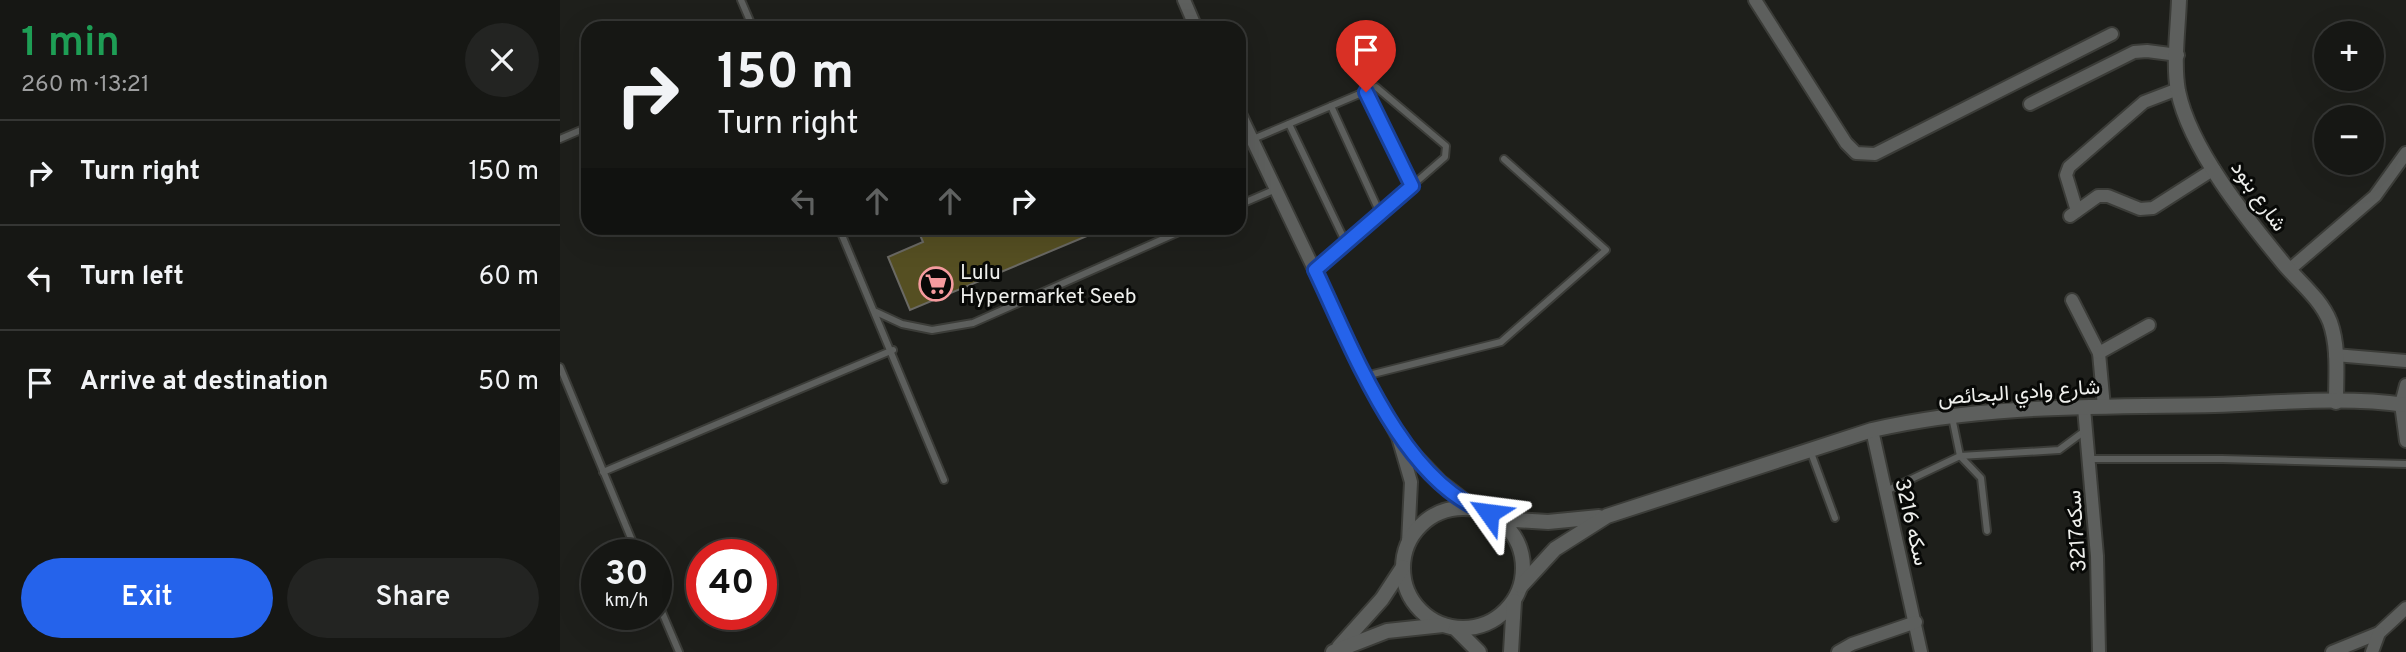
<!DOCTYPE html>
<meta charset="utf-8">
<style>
body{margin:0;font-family:Overpass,Vazirmatn,sans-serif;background:#232422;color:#f1f3f6;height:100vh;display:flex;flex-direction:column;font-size:26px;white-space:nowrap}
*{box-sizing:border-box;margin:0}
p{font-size:23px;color:#9e9fa0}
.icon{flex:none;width:38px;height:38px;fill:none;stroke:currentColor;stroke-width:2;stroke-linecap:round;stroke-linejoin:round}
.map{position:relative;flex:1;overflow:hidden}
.details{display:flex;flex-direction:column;background:#161714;width:560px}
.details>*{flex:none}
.guide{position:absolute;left:21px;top:21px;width:665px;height:214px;border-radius:21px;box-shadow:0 7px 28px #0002,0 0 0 2px #353634;background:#161714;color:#f1f3f6;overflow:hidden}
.fabs{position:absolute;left:1754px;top:21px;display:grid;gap:14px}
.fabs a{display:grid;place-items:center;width:70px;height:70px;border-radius:50%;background:#161714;box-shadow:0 7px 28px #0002,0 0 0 2px #353634;font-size:35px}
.speed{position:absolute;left:21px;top:539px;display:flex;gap:14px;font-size:35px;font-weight:700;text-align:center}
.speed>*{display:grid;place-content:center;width:91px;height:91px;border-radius:50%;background:#161714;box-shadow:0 7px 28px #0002,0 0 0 2px #353634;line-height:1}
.speed small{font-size:18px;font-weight:400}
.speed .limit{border:10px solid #d22;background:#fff;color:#111}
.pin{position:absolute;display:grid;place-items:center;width:60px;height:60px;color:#fff;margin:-72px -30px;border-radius:50% 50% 50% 0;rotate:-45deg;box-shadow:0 0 7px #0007}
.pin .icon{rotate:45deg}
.me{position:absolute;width:77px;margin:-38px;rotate:301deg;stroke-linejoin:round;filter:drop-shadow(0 0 5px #0008)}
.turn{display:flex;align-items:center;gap:24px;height:147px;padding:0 21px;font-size:32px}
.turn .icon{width:91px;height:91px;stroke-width:2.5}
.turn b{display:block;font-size:49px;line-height:60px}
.lanes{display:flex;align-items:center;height:66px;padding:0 21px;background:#0003;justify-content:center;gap:35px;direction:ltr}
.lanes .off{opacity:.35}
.round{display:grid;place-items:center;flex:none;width:74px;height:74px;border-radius:37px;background:#232422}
.summary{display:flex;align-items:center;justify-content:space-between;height:119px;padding:0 21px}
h1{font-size:42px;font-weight:600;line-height:52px;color:#1e9e55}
.button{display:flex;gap:14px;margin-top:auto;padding:14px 21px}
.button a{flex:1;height:80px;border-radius:42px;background:#2563eb;color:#fff;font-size:28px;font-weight:600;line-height:80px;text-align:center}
.button a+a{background:#232422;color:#f1f3f6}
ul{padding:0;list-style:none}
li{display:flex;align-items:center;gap:21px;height:105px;padding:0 21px;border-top:2px solid #353634}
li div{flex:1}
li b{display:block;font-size:26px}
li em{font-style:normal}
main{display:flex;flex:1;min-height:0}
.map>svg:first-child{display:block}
.building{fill:#554f22;stroke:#6a6964;stroke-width:2}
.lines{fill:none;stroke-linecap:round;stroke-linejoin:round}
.service-casing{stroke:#3b3c38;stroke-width:10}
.minor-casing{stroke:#3b3c38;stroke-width:16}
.tertiary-casing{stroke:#3b3c38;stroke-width:18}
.service{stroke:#5d5f5d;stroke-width:6}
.minor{stroke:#5d5f5d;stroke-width:12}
.tertiary{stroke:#5d5f5d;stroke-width:14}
.route-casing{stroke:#184099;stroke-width:18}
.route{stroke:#2563eb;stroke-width:12}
.labels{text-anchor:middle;stroke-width:6;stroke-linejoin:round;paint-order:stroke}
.street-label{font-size:21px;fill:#eeefec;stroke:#080907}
.poi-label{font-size:21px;fill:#eeefec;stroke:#080907;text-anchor:start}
</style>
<main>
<section class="details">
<div class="summary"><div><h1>1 min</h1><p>260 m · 13:21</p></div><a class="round"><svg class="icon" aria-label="close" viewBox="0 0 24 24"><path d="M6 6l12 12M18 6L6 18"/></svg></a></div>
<ul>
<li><svg class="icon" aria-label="right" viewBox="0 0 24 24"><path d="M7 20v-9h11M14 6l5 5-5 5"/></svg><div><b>Turn right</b></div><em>150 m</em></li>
<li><svg class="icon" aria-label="left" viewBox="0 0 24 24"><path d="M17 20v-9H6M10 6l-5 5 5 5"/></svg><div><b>Turn left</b></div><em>60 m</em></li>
<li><svg class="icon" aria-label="arrive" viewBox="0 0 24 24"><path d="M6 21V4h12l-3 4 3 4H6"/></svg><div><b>Arrive at destination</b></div><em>50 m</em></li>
</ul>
<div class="button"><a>Exit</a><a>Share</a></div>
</section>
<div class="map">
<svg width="1846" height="652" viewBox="0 0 1846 652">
<rect width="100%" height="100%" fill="#1e1f1b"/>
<!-- building -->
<path class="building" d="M357,228H546L350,310L328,257L363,242Z"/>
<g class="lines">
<defs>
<g id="service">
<path d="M181,0L193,28"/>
<path d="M255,28L260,26"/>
<path d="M806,92L852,186"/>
<path d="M771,106L820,213"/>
<path d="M729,124L786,243"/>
<path d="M0,139L28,127"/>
<path d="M693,139L816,87L886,146L885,157L755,270"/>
<path d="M679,205L716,189"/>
<path d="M279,228L384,480"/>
<path d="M316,312L342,324L372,330L413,323L628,228"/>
<path d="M0,367L78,555"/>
<path d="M805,376L941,342L1046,250L944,159"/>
<path d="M1392,417L1400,456L1421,478L1427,531"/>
<path d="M1250,450L1275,518"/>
<path d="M1530,459H1662L1846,464"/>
<path d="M43,472L333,350"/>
<path d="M1326,491L1400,456L1499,450L1526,430"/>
<path d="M96,598L119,652"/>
</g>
<g id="minor">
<path d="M624,0L636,28"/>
<path d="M1195,0L1286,143L1296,153L1315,154L1552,34"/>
<path d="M1470,104L1574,52L1587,51L1618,55"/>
<path d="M679,112L805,376L838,437L851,482L848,543"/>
<path d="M1517,211L1506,175L1509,167L1584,102L1618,89"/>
<path d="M1510,216L1538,196H1548L1580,209L1593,208L1654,169"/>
<path d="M1729,270L1815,196L1846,153"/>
<path d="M1512,300L1539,353L1544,407"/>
<path d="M1539,353L1589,325"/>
<path d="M1775,355L1846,361"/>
<path d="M1846,385L1841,404L1846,441"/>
<path d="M1524,408L1537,556L1539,652"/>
<path d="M1312,430L1361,652"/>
<path d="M843,442L880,481L918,510"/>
<path d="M1278,652L1292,644L1356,622"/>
<path d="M1772,652L1819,633L1846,608"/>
<path d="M1812,652L1819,633"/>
</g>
<g id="tertiary">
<path d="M1619,0C1618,29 1613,63 1618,91C1630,149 1686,218 1724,264C1739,282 1761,299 1770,322C1779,347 1776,376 1776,402"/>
<circle cx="903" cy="568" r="60"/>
<path d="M939,519L988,522L1039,517"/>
<path d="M961,586L995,549L1047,516L1312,430C1424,404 1540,407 1655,405C1718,403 1784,396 1846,405"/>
<path d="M895,628L919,652"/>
<path d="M779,647L822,599L843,567"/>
<path d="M773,652L827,631L883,625"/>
<path d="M951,652L954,601"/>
</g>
</defs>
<!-- service casing -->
<use href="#service" class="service-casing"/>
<!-- minor casing -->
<use href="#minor" class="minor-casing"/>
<!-- tertiary casing -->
<use href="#tertiary" class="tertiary-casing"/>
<!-- service -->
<use href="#service" class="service"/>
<!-- minor -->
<use href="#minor" class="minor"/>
<!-- tertiary -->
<use href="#tertiary" class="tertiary"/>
</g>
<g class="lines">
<defs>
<path id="route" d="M806,92L852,186L755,270C792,347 842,484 929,513"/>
</defs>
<!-- route casing -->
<use href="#route" class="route-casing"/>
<!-- route -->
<use href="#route" class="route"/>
</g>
<!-- icons -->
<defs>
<symbol id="supermarket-ring" viewBox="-11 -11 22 22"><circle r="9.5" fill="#080907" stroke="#f59b9e" stroke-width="1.5"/><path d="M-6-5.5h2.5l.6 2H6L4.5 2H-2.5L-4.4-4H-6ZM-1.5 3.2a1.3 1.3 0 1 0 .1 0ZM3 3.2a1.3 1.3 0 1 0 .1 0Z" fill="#f59b9e"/></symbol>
</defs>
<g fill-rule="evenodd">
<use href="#supermarket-ring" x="357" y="265" width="38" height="38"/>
</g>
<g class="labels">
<!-- street labels -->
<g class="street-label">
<text transform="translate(1699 196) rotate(55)" y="7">شارع بنود</text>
<text transform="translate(1459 392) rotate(-4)" y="7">شارع وادي البحائص</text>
<text transform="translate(1352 522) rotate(77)" y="7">سكه 3216</text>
<text transform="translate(1516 531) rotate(-94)" y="7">سكه3217</text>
</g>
<!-- poi labels -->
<g class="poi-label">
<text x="400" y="279">Lulu<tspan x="400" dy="24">Hypermarket Seeb</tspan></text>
</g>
</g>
</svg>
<div class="fabs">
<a>+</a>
<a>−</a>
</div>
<div class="speed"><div>30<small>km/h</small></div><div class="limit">40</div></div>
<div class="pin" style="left:806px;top:92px;background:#d93025"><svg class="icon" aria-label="arrive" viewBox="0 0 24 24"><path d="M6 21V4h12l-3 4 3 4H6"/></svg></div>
<svg class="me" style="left:929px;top:513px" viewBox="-20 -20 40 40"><path d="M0-17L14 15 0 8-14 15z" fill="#2563eb" stroke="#fff" stroke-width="4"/></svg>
<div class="guide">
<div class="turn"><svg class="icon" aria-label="right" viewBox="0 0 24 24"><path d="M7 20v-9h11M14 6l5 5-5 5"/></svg><div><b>150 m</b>Turn right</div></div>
<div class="lanes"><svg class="icon off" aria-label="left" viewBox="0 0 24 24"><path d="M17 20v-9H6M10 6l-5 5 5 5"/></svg><svg class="icon off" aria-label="ahead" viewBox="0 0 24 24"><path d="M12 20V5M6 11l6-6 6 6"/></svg><svg class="icon off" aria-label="ahead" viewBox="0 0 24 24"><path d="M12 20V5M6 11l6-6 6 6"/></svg><svg class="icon" aria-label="right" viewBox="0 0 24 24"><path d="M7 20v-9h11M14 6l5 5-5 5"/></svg></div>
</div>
</div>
</main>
